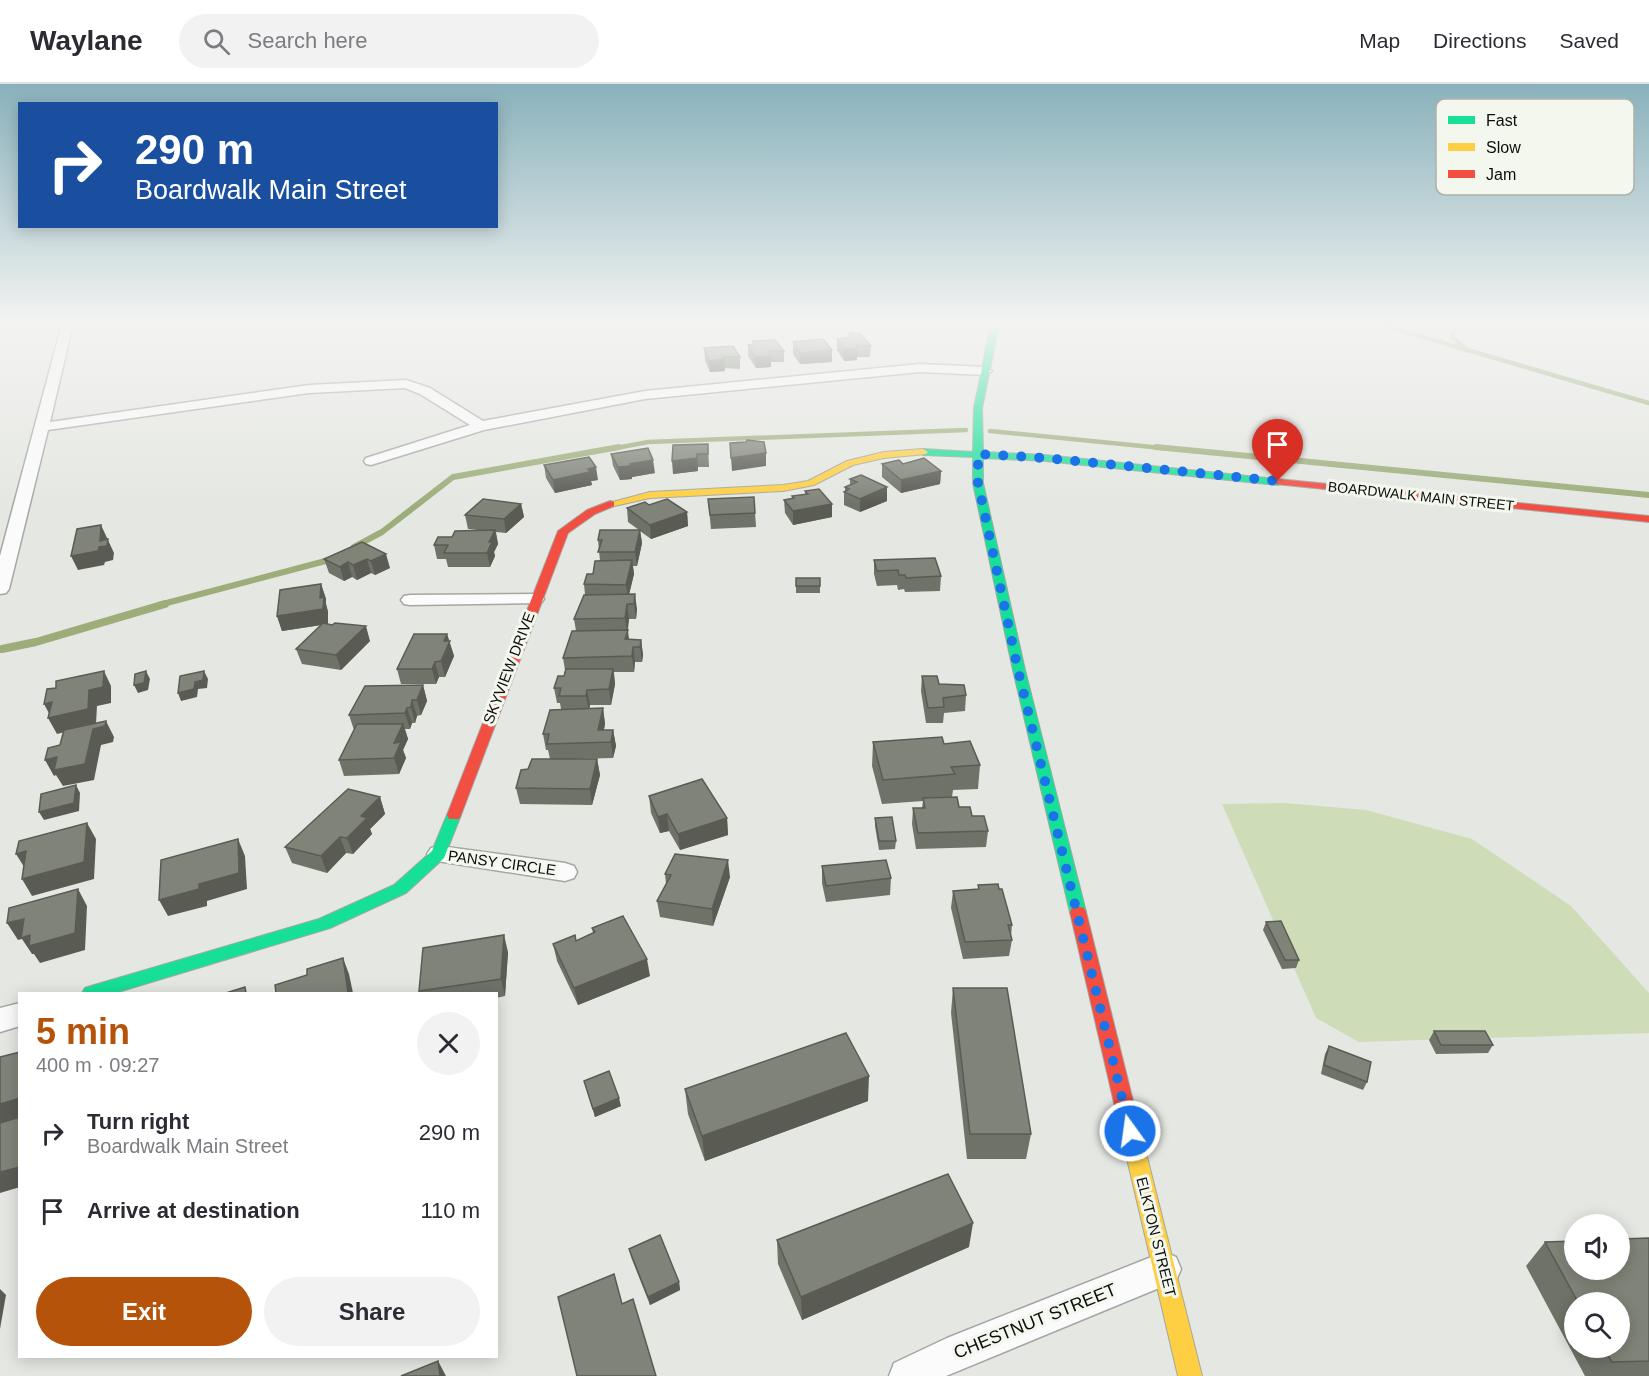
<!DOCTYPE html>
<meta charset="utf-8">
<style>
body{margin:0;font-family:Arial,sans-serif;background:#f2f2f3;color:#2b2b33;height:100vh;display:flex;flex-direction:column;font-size:22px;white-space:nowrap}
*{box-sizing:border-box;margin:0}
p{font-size:20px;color:#7c7c81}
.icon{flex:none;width:33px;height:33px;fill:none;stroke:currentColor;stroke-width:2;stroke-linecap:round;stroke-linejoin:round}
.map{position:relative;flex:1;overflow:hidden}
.panel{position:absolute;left:18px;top:908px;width:480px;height:366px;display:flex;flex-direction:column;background:#fff;border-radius:0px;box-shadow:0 3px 15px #0003}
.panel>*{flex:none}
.guide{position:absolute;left:18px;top:18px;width:480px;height:126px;border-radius:0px;box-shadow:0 3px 15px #0003;background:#1a4fa0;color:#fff;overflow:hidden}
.fabs{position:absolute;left:1564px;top:1130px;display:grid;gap:12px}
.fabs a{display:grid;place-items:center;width:66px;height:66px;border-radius:50%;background:#fff;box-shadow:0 3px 15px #0003;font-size:30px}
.pin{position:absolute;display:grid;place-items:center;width:51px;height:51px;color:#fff;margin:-62px -26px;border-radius:50% 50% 50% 0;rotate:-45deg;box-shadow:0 0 6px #0007}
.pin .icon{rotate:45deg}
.me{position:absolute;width:66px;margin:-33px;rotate:346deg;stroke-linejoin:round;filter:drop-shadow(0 0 4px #0008)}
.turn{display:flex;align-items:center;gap:21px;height:126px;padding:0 18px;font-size:27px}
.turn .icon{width:78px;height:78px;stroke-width:2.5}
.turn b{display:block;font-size:42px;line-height:51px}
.round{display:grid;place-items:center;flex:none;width:63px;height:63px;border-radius:32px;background:#f2f2f3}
.summary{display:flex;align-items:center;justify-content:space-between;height:102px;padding:0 18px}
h1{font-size:36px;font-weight:700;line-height:45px;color:#b45309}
.primary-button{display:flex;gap:12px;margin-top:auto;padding:12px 18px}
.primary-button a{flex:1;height:69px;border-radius:36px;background:#b45309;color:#fff;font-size:24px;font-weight:700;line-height:69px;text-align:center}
.primary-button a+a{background:#f2f2f3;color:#2b2b33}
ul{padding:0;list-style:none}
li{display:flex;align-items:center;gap:18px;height:78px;padding:0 18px}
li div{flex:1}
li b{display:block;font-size:22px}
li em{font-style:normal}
header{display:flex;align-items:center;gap:36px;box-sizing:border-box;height:84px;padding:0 30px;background:#fff;border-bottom:2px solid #e1e1e2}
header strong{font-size:28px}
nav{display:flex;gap:33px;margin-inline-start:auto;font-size:21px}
.search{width:420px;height:54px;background:#f2f2f3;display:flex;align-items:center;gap:15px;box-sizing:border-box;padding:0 21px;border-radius:33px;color:#7c7c81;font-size:22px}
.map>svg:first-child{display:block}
.green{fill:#ceddb7}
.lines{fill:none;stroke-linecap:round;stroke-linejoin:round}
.stream-far2{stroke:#9cad7a;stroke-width:4.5}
.stream-far1{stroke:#9cad7a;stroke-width:6}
.stream{stroke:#9cad7a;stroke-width:8}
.street-casing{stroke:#a5a7a3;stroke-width:3}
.fast-casing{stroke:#a5a7a3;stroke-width:2}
.slow-casing{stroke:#a5a7a3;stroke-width:2}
.jam-casing{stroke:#a5a7a3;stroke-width:2}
.street{fill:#fbfbfb;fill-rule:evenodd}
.fast{fill:#16e098;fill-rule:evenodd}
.slow{fill:#ffcf43;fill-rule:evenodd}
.jam{fill:#f24e42;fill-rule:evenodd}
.wall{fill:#6e7267;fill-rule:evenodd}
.shaded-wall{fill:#5a5c54}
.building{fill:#808478;stroke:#5a5c54;stroke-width:1.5}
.route{stroke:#1a73e8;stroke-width:10;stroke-dasharray:0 18}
.labels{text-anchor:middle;stroke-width:6;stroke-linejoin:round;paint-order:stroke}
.far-street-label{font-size:14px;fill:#0d0e0b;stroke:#f3f7ee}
.street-label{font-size:15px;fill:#0d0e0b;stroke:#f3f7ee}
.near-street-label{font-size:18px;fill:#0d0e0b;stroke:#f3f7ee}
.key{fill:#f3f7ee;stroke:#aeb1aa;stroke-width:1.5}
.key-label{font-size:16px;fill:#0d0e0b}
</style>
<header>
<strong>Waylane</strong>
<div class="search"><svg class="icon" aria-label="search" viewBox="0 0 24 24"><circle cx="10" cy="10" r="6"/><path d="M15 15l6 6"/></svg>Search here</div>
<nav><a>Map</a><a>Directions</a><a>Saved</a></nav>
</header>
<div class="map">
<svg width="1649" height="1292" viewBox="0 0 1649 1292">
<rect width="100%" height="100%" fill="#e5e7e2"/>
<!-- green -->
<path class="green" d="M1284,719L1366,726L1472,755L1571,822L1649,909V949L1359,958L1316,934L1222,720Z"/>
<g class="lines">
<!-- stream-far2 -->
<g class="stream-far2">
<path d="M1378,240L1649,319"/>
<path d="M1454,240L1452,253L1467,266"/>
<path d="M990,347L1172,365"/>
<path d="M611,365L648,358L966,346"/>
</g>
<!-- stream-far1 -->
<g class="stream-far1">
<path d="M1156,363L1649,411"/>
<path d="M354,463L382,448L453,393L619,363"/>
<path d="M159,521L333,475"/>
</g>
<!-- stream -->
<path class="stream" d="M2,565L36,558L165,520"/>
<defs>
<g id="street">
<path d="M62,240H73L50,338L309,301L406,296L430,304L483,337L645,307L920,280L986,283L992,287L986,291L920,288L645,315L484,346L371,381L366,380L364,377L366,374L470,341L420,310L405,304L309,309L48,346L9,505L6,509L0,510V472Z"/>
<path d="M535,510L541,511L544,515L541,519L410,521L404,520L401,516L404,512L410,511Z"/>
<path d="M439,762L565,779L574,782L577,788L574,794L565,797L431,776L427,770L431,764Z"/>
<path d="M20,919V942L0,948V924Z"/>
<path d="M1164,1168L1176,1173L1181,1185L1176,1197L946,1292H889L894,1279L947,1254Z"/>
</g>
<g id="fast">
<path d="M991,240H999L982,324L983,368L1045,371L1278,395L1283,398L1278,401L1045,377L983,374V399L1025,586L1086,828L1084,832L1078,834L1072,832L1070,828L1013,586L973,399V373L923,371L918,368L923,365L973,368L974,324Z"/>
<path d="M454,726L459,727L461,731L444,774L406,809L330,844L115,909H82L85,904L91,902L319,835L394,801L432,767L447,731L449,727Z"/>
</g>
<g id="slow">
<path d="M923,365L928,368L926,370L884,374L853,381L814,401L783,407L650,414L610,423L605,420L650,408L783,401L808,397L847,377L884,368Z"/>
<path d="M1131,1040L1138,1043L1141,1049L1202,1292H1178L1121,1049L1124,1043Z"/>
</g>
<g id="jam">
<path d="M1278,395L1649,432V438L1275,400L1273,398Z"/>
<path d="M610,417L614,418V422L595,430L568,449L461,731L459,735H449L447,731L558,447L587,426Z"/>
<path d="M1078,822L1084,824L1086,828L1141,1049L1138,1055L1131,1058L1124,1055L1121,1049L1070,828L1072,824Z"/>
</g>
</defs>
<!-- street casing -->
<use href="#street" class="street-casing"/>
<!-- fast casing -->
<use href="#fast" class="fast-casing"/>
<!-- slow casing -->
<use href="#slow" class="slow-casing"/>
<!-- jam casing -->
<use href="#jam" class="jam-casing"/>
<!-- street -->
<use href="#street" class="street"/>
<!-- fast -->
<use href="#fast" class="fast"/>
<!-- slow -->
<use href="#slow" class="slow"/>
<!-- jam -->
<use href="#jam" class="jam"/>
</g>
<!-- wall -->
<g class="wall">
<path d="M849,249L871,262L870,273H857V276L844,277L837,266V255L849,254Z"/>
<path d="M753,257L784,267V278H771V283L756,284L748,272V261L753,260Z"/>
<path d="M793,258L832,266V278L800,280L793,270Z"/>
<path d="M704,264L740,273V285L725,284V287L710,288L705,276Z"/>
<path d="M708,360L709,383H698V387L673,390Z"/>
<path d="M611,370L655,389L632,393V395L620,396L613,382Z"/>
<path d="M882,380H903L941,387L940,400L901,409L882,393Z"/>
<path d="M544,381L598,396L591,397L592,401L555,409L546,394Z"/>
<path d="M850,395L887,403V417L860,428L844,421V408L845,407V403L850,401Z"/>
<path d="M805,407L832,420V433L793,441L785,429L784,416L792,415V412L805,410Z"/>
<path d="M754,413L756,443L711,445L708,415Z"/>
<path d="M521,420L524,433L506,449L496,448L498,460L494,468L495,472L490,483H448L446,475H437L434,461L452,453L478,446L468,445L465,431Z"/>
<path d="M649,421L687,428L688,442L651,455L640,447L642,459L637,482H633L634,490L629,510L637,525L636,535H629L628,546L629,555L641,556L643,571L642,578H635L634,588H614L615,600L611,621H590L589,624H603L605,640L604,646H613L616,662L613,674L576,675H597L600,691L592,721L520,720L516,704L528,685L550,675L548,666H546L543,650L561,625L560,619H557L554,604L564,592L565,586L563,574L576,547L574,535L585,511L584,500L593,490L600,477L598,456L639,446L628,438L627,424Z"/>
<path d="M362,458L390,484L375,491L371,489L357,496L352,493L344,497L329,489L324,475Z"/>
<path d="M874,476L941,492L940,507L905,508L904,505L898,506L897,501L877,502L874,490Z"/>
<rect x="796" y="494" width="24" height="15"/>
<path d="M321,500L326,515V520L328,528V540L370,557L341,586L302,580L296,565L321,541L282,547L277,532Z"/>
<path d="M447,550L454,572L445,593H439L436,600H401L397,585Z"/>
<path d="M922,592L966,611L965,627L944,629L943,639H926L921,607Z"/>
<path d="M423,601L427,617L421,631L417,632L415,639H412L410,645H405L408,655L403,666L406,674L399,690L344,692L339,676L354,646L349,631Z"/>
<path d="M873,658L944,660L980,681L978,705L953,706L952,713L959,723L972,732L988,747L986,763L916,765L912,740L913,724H922L923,717L882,720L872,682Z"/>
<path d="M649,712L727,734L728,751L680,766L669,747L660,749L651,729Z"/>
<path d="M380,713L385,730L370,745L372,750L353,770L346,769L327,789L292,779L285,763Z"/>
<path d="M875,734L896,757L895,765L879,766L875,742Z"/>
<path d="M822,782L891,794L890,811L826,818L822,799Z"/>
<path d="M665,790L730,793L713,842L660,833L657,817L666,800Z"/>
<path d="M978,801L1012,841L1011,852L1012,856L1009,872L963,875L951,824L953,807L978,806Z"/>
<path d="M1266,838L1299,876L1296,884L1282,885L1263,846Z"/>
<path d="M592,844L650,892L578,921L557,877L553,860L576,857L593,849Z"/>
<path d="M508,868L505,912L496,914V909H420L419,907Z"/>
<path d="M953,904L1031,1050L1026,1075H967L951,929Z"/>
<path d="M1434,947L1493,961L1488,969L1436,970L1429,956Z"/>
<path d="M1329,962L1367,998L1363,1006L1321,990L1325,970Z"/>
<path d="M584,997L621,1022L595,1033Z"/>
<path d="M685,1005L868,1017L705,1077L688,1030Z"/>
<path d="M1649,1154V1292H1585L1526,1182L1545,1158ZM1575,1218H1620V1263H1575Z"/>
<path d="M777,1156L969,1163L802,1236L778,1180Z"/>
<path d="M629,1165L679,1198L680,1206L650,1221L631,1173Z"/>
</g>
<!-- shaded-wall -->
<g class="shaded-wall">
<path d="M858,264L857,276L844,277V265Z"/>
<path d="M832,266V278L800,280V269Z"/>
<path d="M771,272V283L756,284L755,273Z"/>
<path d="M725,275V287L710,288L709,277Z"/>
<path d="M766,369V382L732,387L731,374Z"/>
<path d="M697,370L698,387L673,390L672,377Z"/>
<path d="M653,376L655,389L632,393V395L620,396L618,383L630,380Z"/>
<path d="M596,383L598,396L591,397L592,401L555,409L553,396L588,385Z"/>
<path d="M941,387L940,400L901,409V396Z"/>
<path d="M887,403V417L860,428V415Z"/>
<path d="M521,420L524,433L506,449L504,435Z"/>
<path d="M832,420V433L793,441V427Z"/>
<path d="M687,428L688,442L651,455L650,441Z"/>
<path d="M101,441L114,469L113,476L105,478L104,481L78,486L71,472L100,457Z"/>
<path d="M495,446L498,460L494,468L495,472L490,483L487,469L489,458Z"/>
<path d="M640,446L642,459L637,482L635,468Z"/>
<path d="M386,470L390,484L375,491L371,477Z"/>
<path d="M367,475L371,489L357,496L353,481Z"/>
<path d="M632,476L634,490L628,515L626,501Z"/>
<path d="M348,478L352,493L344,497L340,483Z"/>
<path d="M321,500L326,515V520L328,528V540L282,547L277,532L320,514Z"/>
<path d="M635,510L637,525L636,535L634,520Z"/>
<path d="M627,520L629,535L627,547L630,561L625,555L627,549L625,534Z"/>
<path d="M366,542L370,557L341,586L336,571Z"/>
<path d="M447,550L454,572L445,593L441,577L444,557Z"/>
<path d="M641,556L643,571L642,578L640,563Z"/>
<path d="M633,563L635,578L634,588L632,572Z"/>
<path d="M435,578L439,593L436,600L432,585Z"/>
<path d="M613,585L615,600L611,621L609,605Z"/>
<path d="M104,587L111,602V619L97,622L96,640L57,650L48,634L51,633L44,620L89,606Z"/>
<path d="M146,587L150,595L148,606L138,609L134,601Z"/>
<path d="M204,587L208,595L207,604L198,605L197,613L181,617L178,609L195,598Z"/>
<path d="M423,601L427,617L421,631L417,616Z"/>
<path d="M587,606L590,621L589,628L586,612Z"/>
<path d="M412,616L417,632L415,639L411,623Z"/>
<path d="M407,624L412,639L410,645L405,629Z"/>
<path d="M603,624L605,640L601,658L598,646Z"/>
<path d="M106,637L114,653L113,658L101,661L94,696L63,702L56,691L54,692L45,676Z"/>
<path d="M403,640L408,655L403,666L406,674L399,690L394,674V659Z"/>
<path d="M613,646L616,662L613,674L611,658Z"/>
<path d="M597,675L600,691L592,721L590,705Z"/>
<path d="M76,701L80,709L79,727L44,736L39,728Z"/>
<path d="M380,713L385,730L370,745L372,750L353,770L347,754L361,732Z"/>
<path d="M667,730L669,747L660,749L658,733Z"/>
<path d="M727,734L728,751L680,766L678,750Z"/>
<path d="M87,739L96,755L94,795L32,812L22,795Z"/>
<path d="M340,753L346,769L327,789L321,772Z"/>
<path d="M238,755L245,772L247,805L207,817V822L168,832L159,816L199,800Z"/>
<path d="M26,767V786L16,770Z"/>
<path d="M728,776L730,793L713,842L712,825Z"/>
<path d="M78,805L87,822L85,866L40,879L34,870H32L22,855L18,856L7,839L24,835Z"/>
<path d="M504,851L508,868L505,912L501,895Z"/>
<path d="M343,874L349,890L353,909H348Z"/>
<path d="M647,875L650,892L578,921L574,904Z"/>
<path d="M869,992L868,1017L705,1077L702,1052Z"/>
<path d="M20,1014V1034L0,1041V1020Z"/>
<path d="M619,1014L621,1022L595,1033L593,1025Z"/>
<path d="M20,1083V1103L0,1109V1088Z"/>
<path d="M973,1139L969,1163L802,1236L801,1213Z"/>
<path d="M679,1198L680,1206L650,1221L648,1213Z"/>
<path d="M0,1205L6,1211L0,1245Z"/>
<path d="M438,1277L446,1292H440Z"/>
</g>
<!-- building -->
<g class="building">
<path d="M849,249H860L871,262L856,261L858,264L844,265L837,255L851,253Z"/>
<path d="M823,255L832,266L800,269L793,258Z"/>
<path d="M775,256L784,267H768L771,272L755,273L748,261L754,260L753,257Z"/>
<path d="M733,262L740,273H723L725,275L709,277L704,264Z"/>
<path d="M747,356L764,358L766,369L731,374L730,359L746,358Z"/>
<path d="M708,360V370H697V374L672,377L673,361Z"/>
<path d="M648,364L653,376L630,380V382L618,383L611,370Z"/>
<path d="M589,373L596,383L588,385L590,388L553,396L544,381Z"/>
<path d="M924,374L941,387L901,396L882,380L899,376L903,380Z"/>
<path d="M861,391L887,403L860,415L844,408L849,405L845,403L857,398L850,395Z"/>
<path d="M819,405L832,420L793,427L784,416L794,414L792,412L808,410L805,407Z"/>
<path d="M754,413L755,429L710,431L708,415Z"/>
<path d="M483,415L521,420L504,435L465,431Z"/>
<path d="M667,415L687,428L650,441L627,424L645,418L649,421Z"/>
<path d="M101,441L100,457L108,455L107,462L99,463L98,467L71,472L77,445Z"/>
<path d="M495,446L489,458H492L487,469H444L448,461H434L438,453H452L455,447Z"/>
<path d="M600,446H640L635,468H598L602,456H598Z"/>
<path d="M362,458L386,470L371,477L367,475L353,481L348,478L340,483L324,475Z"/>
<path d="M935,474L941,492L906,494L905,491H899L898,486L877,487L874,476Z"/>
<path d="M632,476L626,501L584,500L587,490H593L595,477Z"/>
<rect x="796" y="494" width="24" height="8"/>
<path d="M321,500L320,514L324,513L323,525L277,532L280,506Z"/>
<path d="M635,510L634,520H627L625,534L574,535L584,511Z"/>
<path d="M323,539L332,541L335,539L366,542L336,571L296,565Z"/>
<path d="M628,546L625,555L641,556L640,563H633L632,572L563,574L572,547Z"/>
<path d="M414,550H447L444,557H450L441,577L435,578L432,585H397Z"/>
<path d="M566,585H613L609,605L587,606L586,612H559L561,604H554L558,592H564Z"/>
<path d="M104,587L103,603L89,606L88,625L48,634L52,618L44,620L47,605L56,604V597Z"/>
<path d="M146,587L144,599L134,601L135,590Z"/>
<path d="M204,587L203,596L195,598L194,605L178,609L180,592Z"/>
<path d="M922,592H937L939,600L964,601L966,611L943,614L944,623L928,624Z"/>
<path d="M423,601L417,616H412L411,623L407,624L405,629L349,631L365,602Z"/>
<path d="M603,624L598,646H613L611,658L547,660L549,650H543L550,626Z"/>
<path d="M106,637L105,642L93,645L85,680L54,686L57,673L45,676L48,664L60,661L64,646Z"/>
<path d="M357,640H403L394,659L401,658L394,674L339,676Z"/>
<path d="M942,653L944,660L970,657L980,681L951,683L955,690L883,696L873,658Z"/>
<path d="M532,675H597L590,705L516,704L521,686L528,685Z"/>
<path d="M702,695L727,734L678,750L667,730L658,733L649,712Z"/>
<path d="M76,701L74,719L39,728L41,710Z"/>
<path d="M348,705L380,713L361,732L367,734L347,754L340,753L321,772L285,763Z"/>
<path d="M957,713L959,723H970L972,732H984L988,747L918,749L913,724H925L923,714Z"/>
<path d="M892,733L896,757H879L875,734Z"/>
<path d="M87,739L84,778L22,795L26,767L16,770L19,757Z"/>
<path d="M238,755L239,789L199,800V805L159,816L161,776Z"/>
<path d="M675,770L728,776L712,825L657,817L671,791L665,790Z"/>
<path d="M886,776L891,794L826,802L822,782Z"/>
<path d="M998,800L999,805H1002L1012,841H1008L1012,856L965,858L953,807L979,805L978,801Z"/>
<path d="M78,805L75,849L29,862L30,851L21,854L24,835L7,839L9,824Z"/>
<path d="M623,832L647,875L574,904L553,860L575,851L576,857L595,848L592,844Z"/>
<path d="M1281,837L1299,876H1285L1266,838Z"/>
<path d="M504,851L501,895L419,907L423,864Z"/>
<path d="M343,874L348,909H276L275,901L307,891V885Z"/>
<path d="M245,903L246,909H226Z"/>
<path d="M953,904H1007L1031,1050H970Z"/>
<path d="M1434,947H1485L1493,961H1441Z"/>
<path d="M846,949L869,992L702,1052L685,1005Z"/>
<path d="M1329,962L1371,978L1367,998L1324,981Z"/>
<path d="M20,968V1014L0,1020V973Z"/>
<path d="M609,987L619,1014L593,1025L584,997Z"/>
<path d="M20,1033V1083L0,1088V1039Z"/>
<path d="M948,1090L973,1139L801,1213L777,1156Z"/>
<path d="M660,1151L679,1198L648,1213L629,1165Z"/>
<path d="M1649,1154V1277L1612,1278L1603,1263H1620V1218H1578L1545,1158L1575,1157V1185H1620V1155Z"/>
<path d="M614,1190L622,1220L633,1215L656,1292H577L558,1213Z"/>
<path d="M438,1277L440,1292H401Z"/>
</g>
<!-- sky -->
<linearGradient id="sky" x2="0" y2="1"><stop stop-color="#89b1bc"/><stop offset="0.57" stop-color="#f3f4f2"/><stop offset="1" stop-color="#f3f4f2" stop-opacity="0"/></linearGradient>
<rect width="1649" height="421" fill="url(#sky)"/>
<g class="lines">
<!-- route -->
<path class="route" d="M1130,1047L1018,586L978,399V370L1045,374L1278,397"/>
</g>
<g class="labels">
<!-- far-street labels -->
<g class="far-street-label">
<text transform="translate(1421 412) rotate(6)" y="5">BOARDWALK MAIN STREET</text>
</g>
<!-- street labels -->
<g class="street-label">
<text transform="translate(509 584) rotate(-69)" y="5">SKYVIEW DRIVE</text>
<text transform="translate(502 779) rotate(8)" y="5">PANSY CIRCLE</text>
<text transform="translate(1156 1153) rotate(76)" y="5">ELKTON STREET</text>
</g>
<!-- near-street labels -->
<g class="near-street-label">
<text transform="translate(1035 1237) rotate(-22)" y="6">CHESTNUT STREET</text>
</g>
</g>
<!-- legend -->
<rect x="1436" y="15" width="198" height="96" rx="9" class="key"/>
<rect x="1448" y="32" width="27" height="8" fill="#16e098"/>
<rect x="1448" y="59" width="27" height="8" fill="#ffcf43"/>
<rect x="1448" y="86" width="27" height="8" fill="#f24e42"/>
<g class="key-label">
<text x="1486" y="42">Fast</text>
<text x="1486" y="69">Slow</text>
<text x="1486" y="96">Jam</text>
</g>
</svg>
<div class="fabs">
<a><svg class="icon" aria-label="sound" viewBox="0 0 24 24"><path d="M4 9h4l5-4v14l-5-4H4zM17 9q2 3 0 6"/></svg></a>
<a><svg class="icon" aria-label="search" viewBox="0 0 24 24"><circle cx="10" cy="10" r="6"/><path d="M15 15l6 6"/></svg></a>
</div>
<div class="pin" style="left:1278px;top:397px;background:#d93025"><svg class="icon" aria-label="arrive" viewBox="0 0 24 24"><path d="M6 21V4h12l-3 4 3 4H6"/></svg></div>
<svg class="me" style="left:1130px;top:1047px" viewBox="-20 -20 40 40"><circle r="17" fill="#1a73e8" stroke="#fff" stroke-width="3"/><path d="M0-11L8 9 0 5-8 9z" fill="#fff"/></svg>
<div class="guide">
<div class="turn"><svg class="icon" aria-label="right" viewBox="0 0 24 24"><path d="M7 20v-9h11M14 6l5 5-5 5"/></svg><div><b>290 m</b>Boardwalk Main Street</div></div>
</div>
<section class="panel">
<div class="summary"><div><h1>5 min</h1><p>400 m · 09:27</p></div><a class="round"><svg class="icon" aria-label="close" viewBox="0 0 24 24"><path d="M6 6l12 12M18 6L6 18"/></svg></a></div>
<ul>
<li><svg class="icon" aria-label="right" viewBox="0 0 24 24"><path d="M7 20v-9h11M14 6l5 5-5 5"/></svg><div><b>Turn right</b><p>Boardwalk Main Street</p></div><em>290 m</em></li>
<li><svg class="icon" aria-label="arrive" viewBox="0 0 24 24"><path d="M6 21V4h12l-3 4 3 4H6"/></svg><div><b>Arrive at destination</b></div><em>110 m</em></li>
</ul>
<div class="primary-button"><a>Exit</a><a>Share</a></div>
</section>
</div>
